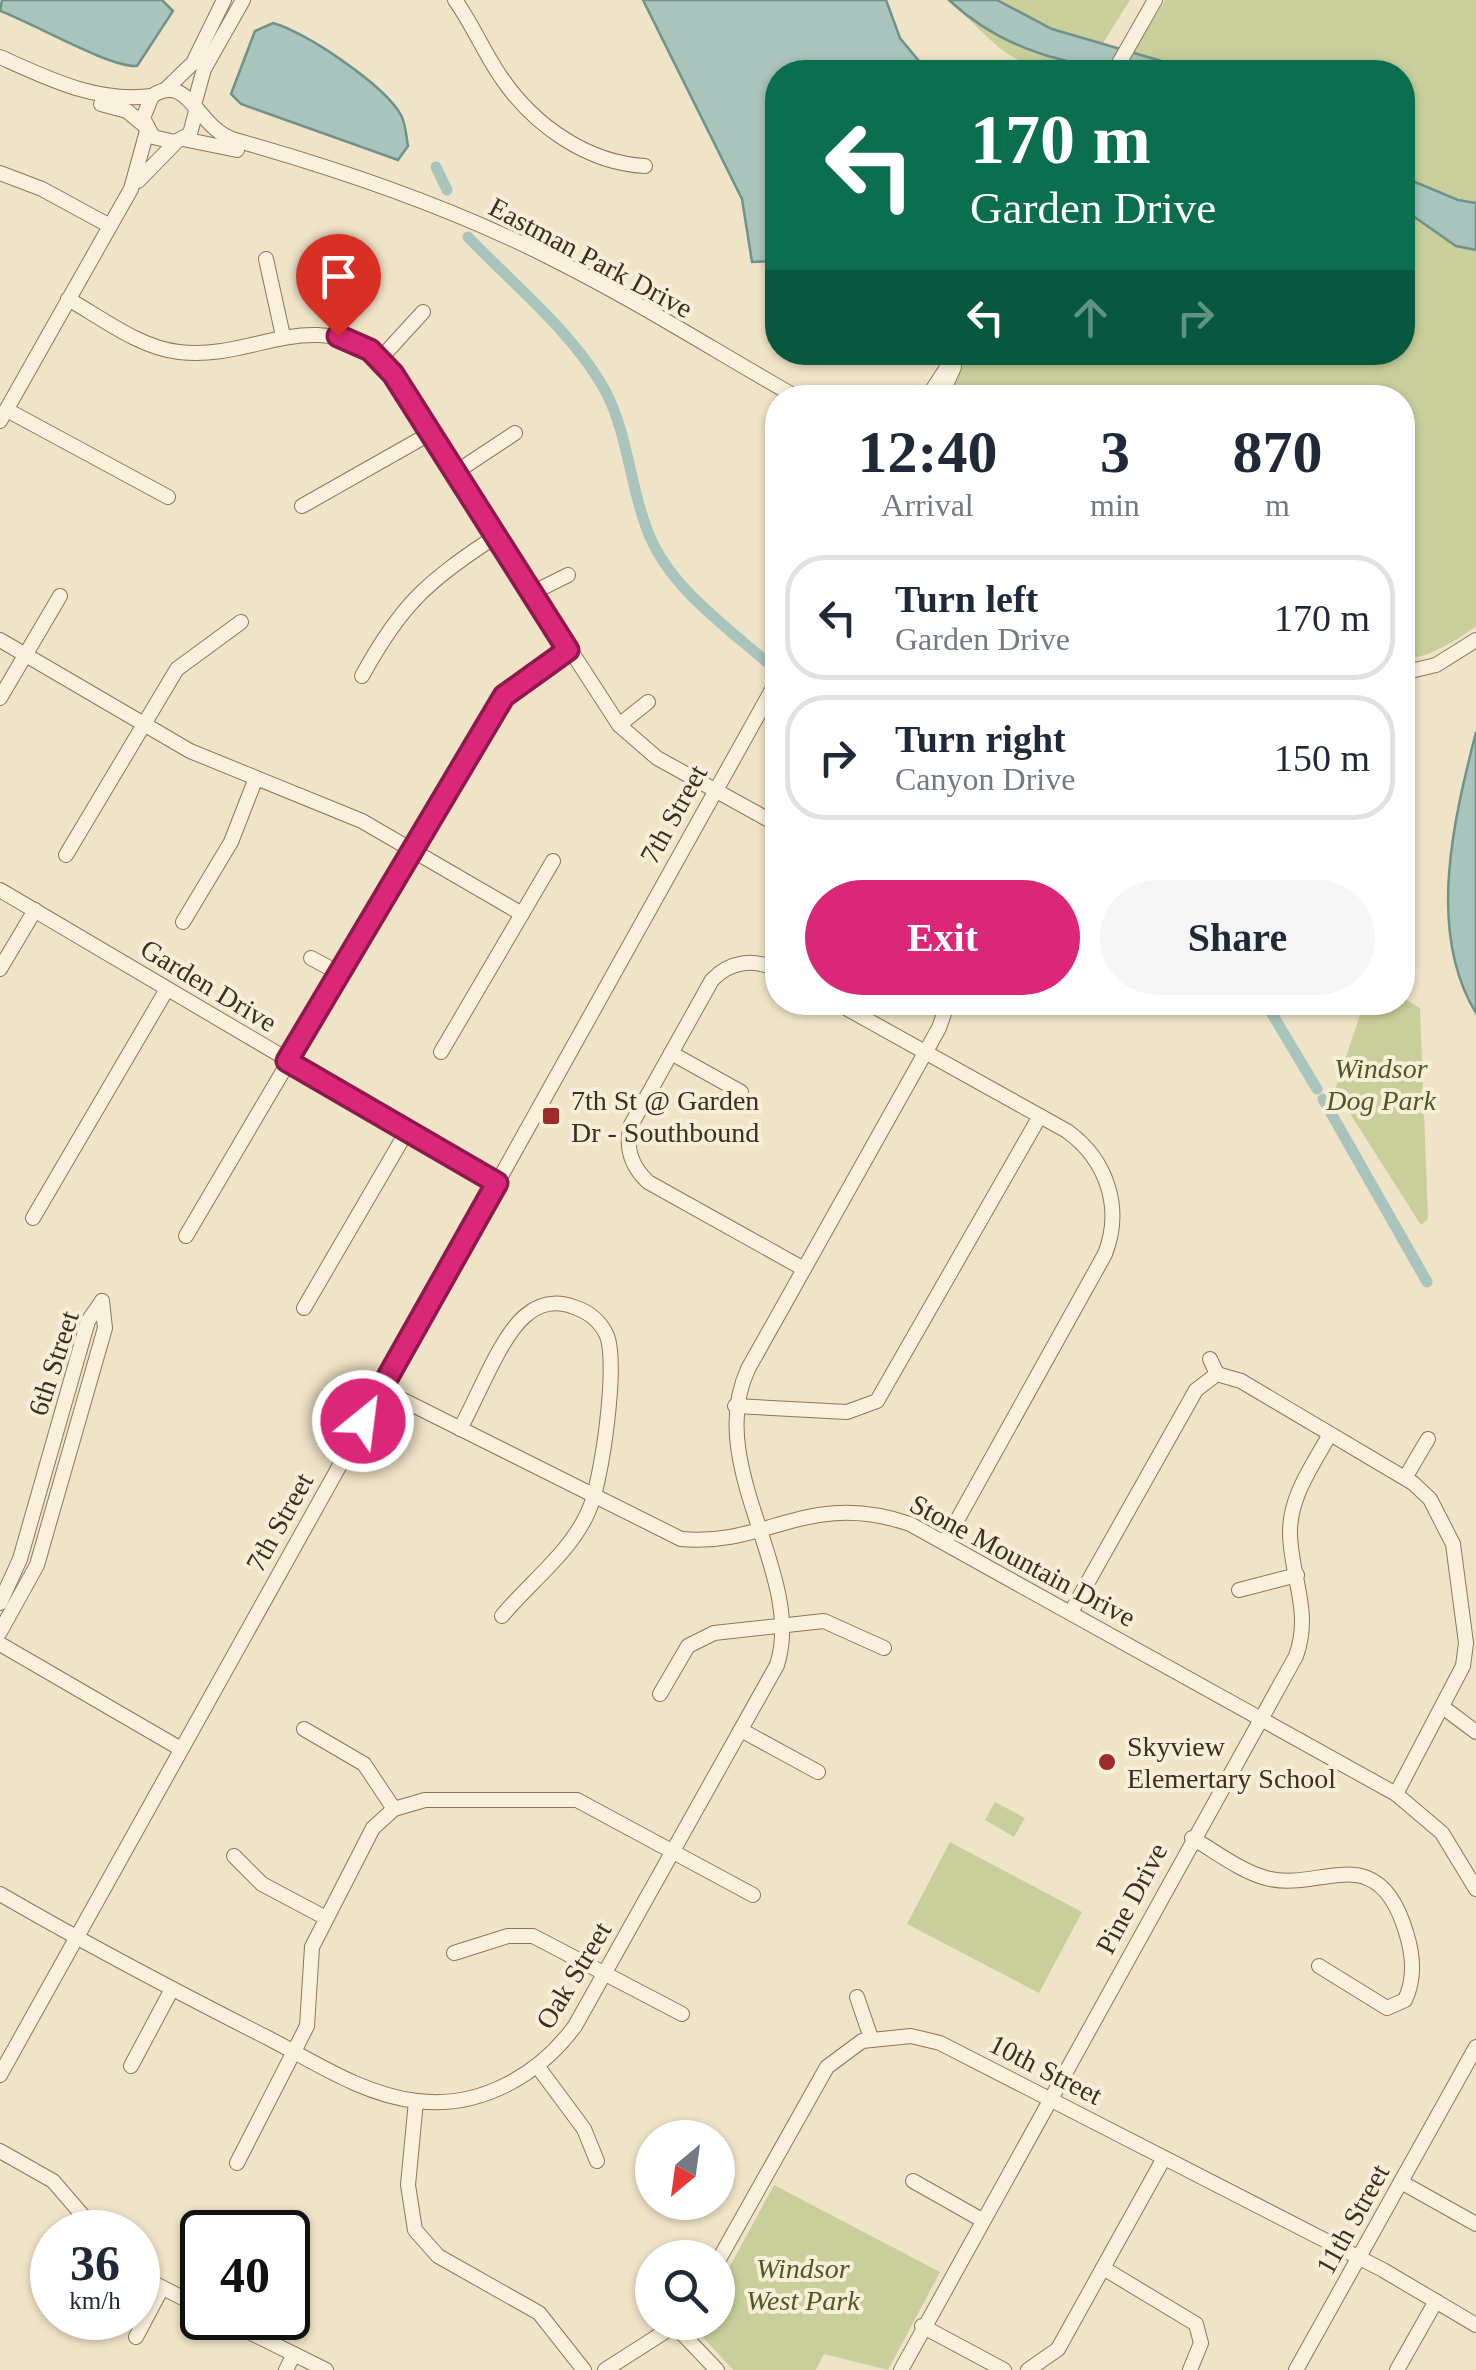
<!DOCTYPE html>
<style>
body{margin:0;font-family:Georgia,serif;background:#f6f6f7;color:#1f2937;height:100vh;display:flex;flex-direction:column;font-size:38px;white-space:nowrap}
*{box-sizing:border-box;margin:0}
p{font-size:32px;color:#747a83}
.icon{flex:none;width:55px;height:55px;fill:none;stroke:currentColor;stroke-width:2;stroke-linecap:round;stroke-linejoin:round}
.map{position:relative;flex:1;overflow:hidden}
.side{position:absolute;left:765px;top:385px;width:650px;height:630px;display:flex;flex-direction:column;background:#fff;border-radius:40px;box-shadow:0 2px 8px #0004}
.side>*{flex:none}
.hud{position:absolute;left:765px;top:60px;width:650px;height:305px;border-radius:40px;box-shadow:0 2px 8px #0004;background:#0b6e4f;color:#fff;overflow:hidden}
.needle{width:65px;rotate:209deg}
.tools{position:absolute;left:635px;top:2120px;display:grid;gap:20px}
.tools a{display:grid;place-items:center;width:100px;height:100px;border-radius:50%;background:#fff;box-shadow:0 2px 8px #0004;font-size:50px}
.speed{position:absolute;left:30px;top:2210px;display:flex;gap:20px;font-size:50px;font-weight:700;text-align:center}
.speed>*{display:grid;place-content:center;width:130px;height:130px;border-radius:50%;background:#fff;box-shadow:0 2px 8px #0004;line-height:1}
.speed small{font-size:25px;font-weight:400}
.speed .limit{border:5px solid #111;border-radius:15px;background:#fff;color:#111}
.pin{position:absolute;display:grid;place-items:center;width:85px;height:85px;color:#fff;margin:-102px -42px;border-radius:50% 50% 50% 0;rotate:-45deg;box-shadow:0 0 10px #0007}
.pin .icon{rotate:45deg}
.me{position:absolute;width:110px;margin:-55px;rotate:29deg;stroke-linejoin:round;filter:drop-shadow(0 0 8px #0008)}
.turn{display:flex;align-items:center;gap:35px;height:210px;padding:0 40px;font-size:45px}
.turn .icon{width:130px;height:130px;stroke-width:2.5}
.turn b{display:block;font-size:70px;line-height:85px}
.lanes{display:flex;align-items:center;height:95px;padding:0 40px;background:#0003;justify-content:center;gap:50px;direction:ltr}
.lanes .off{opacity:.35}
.eta{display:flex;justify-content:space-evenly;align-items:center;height:170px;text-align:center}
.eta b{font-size:60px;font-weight:800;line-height:70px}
.action{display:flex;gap:20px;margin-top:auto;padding:20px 40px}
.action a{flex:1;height:115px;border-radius:60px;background:#db2777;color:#fff;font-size:40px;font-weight:800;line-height:115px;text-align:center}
.action a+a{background:#f6f6f7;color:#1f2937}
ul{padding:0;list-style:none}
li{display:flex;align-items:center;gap:30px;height:125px;margin:0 20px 15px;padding:0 20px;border:5px solid #e0e1e3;border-radius:40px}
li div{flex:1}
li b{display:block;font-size:38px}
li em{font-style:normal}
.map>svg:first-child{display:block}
.green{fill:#c9cf9b}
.water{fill:#a9c4bc;stroke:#6f938a;stroke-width:2.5}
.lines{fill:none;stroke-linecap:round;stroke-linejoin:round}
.canal{stroke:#a9c4bc;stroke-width:11}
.minor-casing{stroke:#8d765c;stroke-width:16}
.minor{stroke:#faf1dc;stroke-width:14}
.route-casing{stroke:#8e194d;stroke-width:25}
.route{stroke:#db2777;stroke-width:18}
.poi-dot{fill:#9e2a2b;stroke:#f7eed8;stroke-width:4}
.labels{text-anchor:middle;stroke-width:8;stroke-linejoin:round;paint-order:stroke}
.street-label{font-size:28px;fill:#3d2e20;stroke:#f7eed8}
.park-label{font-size:28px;font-style:italic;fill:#4d5a26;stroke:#f7eed8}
.poi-label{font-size:28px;fill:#3d2e20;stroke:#f7eed8;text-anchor:start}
</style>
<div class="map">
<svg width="1476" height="2370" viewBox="0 0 1476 2370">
<rect width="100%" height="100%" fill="#f0e4c8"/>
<!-- green -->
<g class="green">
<path d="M949,0H1130L1085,72C1009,72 1001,48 949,0Z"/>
<path d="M1165,0H1476V626C1455,642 1429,657 1403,660L1402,398H944L967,353L1402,352V72H1122Z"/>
<path d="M1403,998L1420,1008L1428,1219L1421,1225L1335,1090L1364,1003L1402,1002Z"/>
<path d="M995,1802L1025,1818L1014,1837L985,1820Z"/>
<path d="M950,1842L1082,1912L1039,1993L907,1924Z"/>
<path d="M774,2185L940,2272L888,2370L824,2354L816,2370H733L700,2334L699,2323L718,2322V2288Z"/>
</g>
<!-- water -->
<g class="water">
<path d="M2,0H162L173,11L137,66C110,68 33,23 0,11Z"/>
<path d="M643,0H886L900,38L928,72H778L777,261L752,262L742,199Z"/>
<path d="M949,0H997L1052,29L1199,72C1106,72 1020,66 949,0Z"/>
<path d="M273,23C306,32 384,85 401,115C406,124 406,136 408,146L398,160L241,104L231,94L255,31Z"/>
<path d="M1403,177L1458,200L1476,203V250L1456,246L1403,209Z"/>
<path d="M1476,732V1013C1426,931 1454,819 1476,732Z"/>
</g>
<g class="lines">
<!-- canal -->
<g class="canal">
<path d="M436,167L447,190"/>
<path d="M468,237C512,283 569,329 602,385C628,429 629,485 648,532C670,590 733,631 778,672"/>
<path d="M1265,1002L1317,1089"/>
<path d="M1323,1099L1427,1282"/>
</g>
<defs>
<g id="minor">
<path d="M455,0C473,25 485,55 503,80C535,126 588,163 645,166"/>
<path d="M0,57C49,79 97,103 152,96"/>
<path d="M1114,72L1155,0"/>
<path d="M165,90L193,63L224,0"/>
<path d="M101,104L127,111L144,125"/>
<path d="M194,105L204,69L243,0"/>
<path d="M196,111L190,134L175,142L153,137L143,118L152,96C189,71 197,129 235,140C342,170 453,208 553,259C637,301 717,352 798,398"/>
<path d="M183,139L237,150"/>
<path d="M0,173L42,189L110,226"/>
<path d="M138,181L175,143"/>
<path d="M266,259L283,336"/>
<path d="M68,299C102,318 140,348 179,352C254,361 308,305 381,358L619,725L657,758L778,825"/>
<path d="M381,358L423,312"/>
<path d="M927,398L957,352"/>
<path d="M940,398L954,367"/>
<path d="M7,410L168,497"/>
<path d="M0,421L131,189L147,131"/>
<path d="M456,472L515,433"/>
<path d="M302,506L431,433"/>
<path d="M532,593L568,575"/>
<path d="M0,640L190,751L362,821L522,914"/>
<path d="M1402,673L1436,665L1476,640"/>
<path d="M362,676C402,603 427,582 496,536"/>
<path d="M0,698L60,596"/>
<path d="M619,725L648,702"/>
<path d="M66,855L177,669L241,622"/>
<path d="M0,890L497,1183"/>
<path d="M183,922L231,842L256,778"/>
<path d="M311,958L339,973"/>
<path d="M0,969L35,910"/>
<path d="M778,970C754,958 730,961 712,980L631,1125C625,1148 631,1166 648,1182L804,1269"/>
<path d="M835,1002L1067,1131C1107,1160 1123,1208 1105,1254L945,1542"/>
<path d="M441,1052L553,861"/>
<path d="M671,1053L741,1092"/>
<path d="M33,1218L167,989"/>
<path d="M186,1236L504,696L568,651"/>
<path d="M304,1308L407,1131"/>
<path d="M1210,1359L1217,1374"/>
<path d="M381,1389L681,1539C768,1547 808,1489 910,1524L1396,1794L1442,1833L1476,1889"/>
<path d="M735,1406L847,1412L877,1401L1040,1116"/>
<path d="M460,1429C477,1399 500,1337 525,1316C540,1303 555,1300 574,1307C589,1312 601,1322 607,1336C618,1365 602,1481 589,1510C572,1551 530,1582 502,1616"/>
<path d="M1405,1478L1428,1439"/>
<path d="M1239,1590L1297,1575"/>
<path d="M0,1603L20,1559L88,1321L102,1301"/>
<path d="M1071,1612L1196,1390L1217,1374L1241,1381L1413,1483L1430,1499L1453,1544L1466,1643L1463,1666L1396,1794"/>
<path d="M0,1632L37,1565L105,1328L102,1301"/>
<path d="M0,1644L181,1749"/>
<path d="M660,1694L688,1646L714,1633L824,1621L884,1648"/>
<path d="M1444,1708L1476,1732"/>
<path d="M304,1729L364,1764L394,1809"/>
<path d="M741,1730L818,1772"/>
<path d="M1192,1838C1215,1851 1240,1871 1266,1878C1320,1893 1377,1836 1406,1932C1413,1954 1415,1979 1405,2000L1387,2008L1319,1966"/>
<path d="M234,1856L262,1884L326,1918"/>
<path d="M0,1894C88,1945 179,1993 270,2039C316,2063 364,2095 417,2101C480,2109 539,2075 575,2026L777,1665C806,1575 703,1466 748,1369L939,1028L948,1002"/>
<path d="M454,1953L508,1936H533L682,2014"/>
<path d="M857,1997L871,2038"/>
<path d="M131,2066L172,1989"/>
<path d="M538,2067L584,2129L597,2161"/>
<path d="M0,2075L778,679"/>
<path d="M416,2101L408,2185L415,2230L438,2256L539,2313L584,2370"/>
<path d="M0,2151L53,2181L97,2232"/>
<path d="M237,2163L307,2026L312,1947L373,1828L394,1809L425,1800H577L753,1895"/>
<path d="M913,2181L982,2220"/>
<path d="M1401,2182L1476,2224"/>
<path d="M718,2261L827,2067L862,2041L911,2036L940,2043L1069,2109L1383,2270L1476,2325"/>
<path d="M1103,2268L1196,2324L1201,2343L1190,2370"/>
<path d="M138,2275L202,2308"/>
<path d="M221,2318L326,2370"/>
<path d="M922,2326L1004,2370"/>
<path d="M676,2327L717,2370"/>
<path d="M136,2337L162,2288"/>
<path d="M286,2370L294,2354"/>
<path d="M605,2370L680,2322"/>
<path d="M901,2370L1296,1656C1312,1612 1291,1577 1290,1534C1289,1497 1313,1465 1330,1434"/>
<path d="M1028,2370L1058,2349L1164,2158"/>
<path d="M1296,2370L1476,2047"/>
<path d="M1397,2370L1436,2301"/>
</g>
</defs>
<!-- minor casing -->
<use href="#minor" class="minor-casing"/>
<!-- minor -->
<use href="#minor" class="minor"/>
</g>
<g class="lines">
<defs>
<path id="route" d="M338,336L370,350L393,374L568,650L504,696L287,1061L497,1183L363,1421"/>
</defs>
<!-- route casing -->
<use href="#route" class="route-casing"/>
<!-- route -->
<use href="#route" class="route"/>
</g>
<!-- markers -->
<g class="poi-dot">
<rect x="541" y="1106" width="20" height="20" rx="5"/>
<circle cx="1107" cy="1762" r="10"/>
</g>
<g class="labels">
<!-- street labels -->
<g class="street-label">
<text transform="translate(591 257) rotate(28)" y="10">Eastman Park Drive</text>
<text transform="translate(673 814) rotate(-61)" y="10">7th Street</text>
<text transform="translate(209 985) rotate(31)" y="10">Garden Drive</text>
<text transform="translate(53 1363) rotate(-72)" y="10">6th Street</text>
<text transform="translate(279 1522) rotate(-61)" y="10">7th Street</text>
<text transform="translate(1023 1560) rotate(28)" y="10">Stone Mountain Drive</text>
<text transform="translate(1131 1898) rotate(-62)" y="10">Pine Drive</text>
<text transform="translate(573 1975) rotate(-59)" y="10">Oak Street</text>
<text transform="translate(1046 2069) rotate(27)" y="10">10th Street</text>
<text transform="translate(1352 2219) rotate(-61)" y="10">11th Street</text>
</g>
<!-- park labels -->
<g class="park-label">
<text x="1381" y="1078">Windsor<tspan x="1381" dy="32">Dog Park</tspan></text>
<text x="803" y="2278">Windsor<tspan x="803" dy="32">West Park</tspan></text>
</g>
<!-- poi labels -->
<g class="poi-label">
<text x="571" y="1110">7th St @ Garden<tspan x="571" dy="32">Dr - Southbound</tspan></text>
<text x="1127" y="1756">Skyview<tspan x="1127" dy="32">Elemertary School</tspan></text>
</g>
</g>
</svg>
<div class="tools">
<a><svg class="needle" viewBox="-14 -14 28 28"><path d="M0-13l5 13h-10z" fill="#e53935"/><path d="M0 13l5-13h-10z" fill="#747a83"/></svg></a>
<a><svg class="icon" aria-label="search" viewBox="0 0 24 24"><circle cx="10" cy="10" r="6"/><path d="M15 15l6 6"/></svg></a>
</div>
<div class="speed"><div>36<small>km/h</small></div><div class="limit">40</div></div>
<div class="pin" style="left:338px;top:336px;background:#d93025"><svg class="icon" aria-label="arrive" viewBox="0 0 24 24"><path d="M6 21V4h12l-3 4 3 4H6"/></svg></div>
<svg class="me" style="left:363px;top:1421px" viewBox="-20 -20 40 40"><circle r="17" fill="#db2777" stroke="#fff" stroke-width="3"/><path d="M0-11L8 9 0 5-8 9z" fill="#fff"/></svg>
<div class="hud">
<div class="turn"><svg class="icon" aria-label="left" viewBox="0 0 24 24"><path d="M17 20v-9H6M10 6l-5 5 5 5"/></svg><div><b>170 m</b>Garden Drive</div></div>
<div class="lanes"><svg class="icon" aria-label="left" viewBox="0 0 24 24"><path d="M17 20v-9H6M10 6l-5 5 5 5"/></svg><svg class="icon off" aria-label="ahead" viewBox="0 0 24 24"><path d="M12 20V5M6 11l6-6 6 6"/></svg><svg class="icon off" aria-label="right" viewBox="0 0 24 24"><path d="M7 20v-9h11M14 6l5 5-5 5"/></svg></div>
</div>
<section class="side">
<div class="eta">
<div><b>12:40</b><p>Arrival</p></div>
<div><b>3</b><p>min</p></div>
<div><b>870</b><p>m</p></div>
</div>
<ul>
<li><svg class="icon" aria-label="left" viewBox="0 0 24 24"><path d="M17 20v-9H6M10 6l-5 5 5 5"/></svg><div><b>Turn left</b><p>Garden Drive</p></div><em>170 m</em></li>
<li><svg class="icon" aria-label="right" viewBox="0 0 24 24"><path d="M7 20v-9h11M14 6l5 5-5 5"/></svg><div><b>Turn right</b><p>Canyon Drive</p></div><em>150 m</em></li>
</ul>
<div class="action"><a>Exit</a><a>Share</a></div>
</section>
</div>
